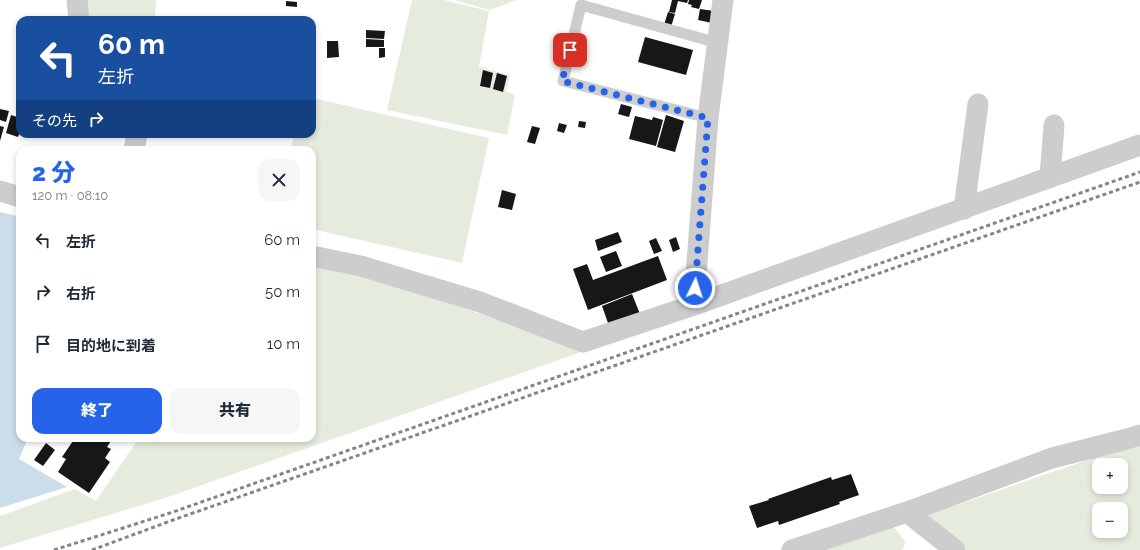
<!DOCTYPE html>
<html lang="ja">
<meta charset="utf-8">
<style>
body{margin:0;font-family:Raleway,"Noto Sans JP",sans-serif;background:#f6f6f7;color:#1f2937;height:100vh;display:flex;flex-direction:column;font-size:15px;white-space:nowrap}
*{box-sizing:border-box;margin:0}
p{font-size:13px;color:#747a83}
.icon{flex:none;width:22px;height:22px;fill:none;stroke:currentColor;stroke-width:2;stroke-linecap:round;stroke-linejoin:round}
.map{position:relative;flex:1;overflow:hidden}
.side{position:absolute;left:16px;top:146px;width:300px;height:296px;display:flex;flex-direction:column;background:#fff;border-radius:12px;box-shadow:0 2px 6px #0003}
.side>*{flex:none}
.hud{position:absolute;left:16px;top:16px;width:300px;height:122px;border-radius:12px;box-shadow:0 2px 6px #0003;background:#1a4fa0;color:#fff;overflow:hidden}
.tools{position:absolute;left:1092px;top:458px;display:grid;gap:8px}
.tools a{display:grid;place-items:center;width:36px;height:36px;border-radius:8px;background:#fff;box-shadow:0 2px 6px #0003;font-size:20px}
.pin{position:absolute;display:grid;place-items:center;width:34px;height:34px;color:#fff;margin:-17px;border-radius:8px;box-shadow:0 2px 6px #0006}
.me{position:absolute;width:44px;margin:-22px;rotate:4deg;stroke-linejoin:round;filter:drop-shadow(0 0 3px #0008)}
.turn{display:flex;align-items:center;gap:14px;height:84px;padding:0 16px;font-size:18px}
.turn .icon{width:52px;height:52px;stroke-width:2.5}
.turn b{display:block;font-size:28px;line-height:34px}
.then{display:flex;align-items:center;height:38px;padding:0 16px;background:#0003;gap:8px;font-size:15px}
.round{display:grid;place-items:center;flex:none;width:42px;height:42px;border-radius:12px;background:#f6f6f7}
.headline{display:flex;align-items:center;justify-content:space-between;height:68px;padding:0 16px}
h1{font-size:24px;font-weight:800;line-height:30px;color:#2563eb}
.primary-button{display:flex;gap:8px;margin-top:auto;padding:8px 16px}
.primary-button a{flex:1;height:46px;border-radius:12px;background:#2563eb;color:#fff;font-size:16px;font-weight:800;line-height:46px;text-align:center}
.primary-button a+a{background:#f6f6f7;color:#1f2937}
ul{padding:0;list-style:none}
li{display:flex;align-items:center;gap:12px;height:52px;padding:0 16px}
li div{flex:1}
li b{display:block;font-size:15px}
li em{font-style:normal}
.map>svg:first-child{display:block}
.green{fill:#e5ecde;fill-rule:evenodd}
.water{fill:#cbdceb}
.building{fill:#171717}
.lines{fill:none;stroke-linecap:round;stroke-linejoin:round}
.service{stroke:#cdcdcd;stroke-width:11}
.minor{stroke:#cdcdcd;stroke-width:21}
.rail{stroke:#858585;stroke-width:3;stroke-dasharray:4 3;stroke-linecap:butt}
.route{stroke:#2563eb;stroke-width:7;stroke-dasharray:0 12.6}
</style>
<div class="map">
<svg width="1140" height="550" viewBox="0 0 1140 550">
<rect width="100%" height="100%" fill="#fff"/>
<!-- green -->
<g class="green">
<path d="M83,0H156L155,20H87Z"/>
<path d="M412,0H443L489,11L479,67L510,75L506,91L515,95L507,135L387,110Z"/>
<path d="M454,0H517L490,10Z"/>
<path d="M312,98L489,138L462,263L312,229V150H291L294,134H312Z"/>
<path d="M312,265L365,277L427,295L584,351L165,498L0,548V516L75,489L96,501L139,438H312Z"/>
<path d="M1140,442V550H941L907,522ZM1099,465H1121V487H1099ZM1099,509H1121V531H1099Z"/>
<path d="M891,524L905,541L904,547L901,550H815Z"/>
</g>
<!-- water -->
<path class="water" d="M0,212L20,217V438H28L19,459L67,487L0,508Z"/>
<!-- building -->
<g class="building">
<path d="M672,0H688L687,3L678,1L675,13L669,12Z"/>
<path d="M689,0H702L699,9L691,7L692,5L688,4Z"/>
<path d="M286,1L297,2V7L286,6Z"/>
<path d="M700,9L714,11L712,23L698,20Z"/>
<path d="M668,12L675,14L671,27L664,25Z"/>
<path d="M366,30L385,31L384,39L366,38Z"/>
<path d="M645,37L693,50L686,75L638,62Z"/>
<path d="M366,39L384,40V47H366Z"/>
<path d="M327,41H338L339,57L327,58Z"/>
<path d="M379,48H385V57L379,58Z"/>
<path d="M483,70L493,73L490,88L480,86Z"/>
<path d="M497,73L507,76L503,92L493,89Z"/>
<path d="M621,104L632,107L629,117L618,114Z"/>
<path d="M0,109L9,111L6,122L0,120Z"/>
<path d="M11,115L20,118V132L18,137L6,133Z"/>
<path d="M666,115L684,121L675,152L657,147Z"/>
<path d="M635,116L652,120L653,117L663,120L656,146L629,139Z"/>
<path d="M579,121L586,122L585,128L578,127Z"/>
<path d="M559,123L567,125L564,133L557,131Z"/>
<path d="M0,126L4,127L0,141Z"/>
<path d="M532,126L540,128L535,144L527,142Z"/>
<path d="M502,190L516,194L512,210L498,207Z"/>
<path d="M618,232L622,242L598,251L595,240Z"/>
<path d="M676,237L680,249L673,252L669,240Z"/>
<path d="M656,238L662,251L654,254L649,241Z"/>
<path d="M616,251L622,266L606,272L600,257Z"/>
<path d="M658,256L667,280L588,310L573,269L587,264L593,280Z"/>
<path d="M632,294L640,314L609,326L602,306Z"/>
<path d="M75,438H113L107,447L111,449L105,458L110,462L89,493L58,472L66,459L62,457Z"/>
<path d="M46,443L55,450L43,466L34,460Z"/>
<path d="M851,474L859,495L839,502L840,504L779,525L778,521L757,528L749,506L769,500L768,499L831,477L832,480Z"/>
</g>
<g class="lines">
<!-- service -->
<path class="service" d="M708,118L563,81L581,5L718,43"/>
<!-- minor -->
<g class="minor">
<path d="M77,0L79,20"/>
<path d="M134,150L137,134"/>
<path d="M1050,177L1054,125"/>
<path d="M0,191L20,197"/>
<path d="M964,209L978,104"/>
<path d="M312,256L361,266L480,302L583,342L697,304L1140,145"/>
<path d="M697,304L695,288L708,118L723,0"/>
<path d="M907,512L955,550"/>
<path d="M792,550L907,512L1052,458L1127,439L1140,435"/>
</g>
<!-- rail -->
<g class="rail">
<path d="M54,550L173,512L1140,172"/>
<path d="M92,550L173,520L1140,182"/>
</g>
</g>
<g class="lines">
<!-- route -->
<path class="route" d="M570,50L562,81L708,118L695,288"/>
</g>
</svg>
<div class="tools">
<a>+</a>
<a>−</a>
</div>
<div class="pin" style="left:570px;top:50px;background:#d93025"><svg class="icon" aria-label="arrive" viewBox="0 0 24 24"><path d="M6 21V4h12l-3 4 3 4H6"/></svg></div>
<svg class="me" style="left:695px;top:288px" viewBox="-20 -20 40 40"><circle r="17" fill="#2563eb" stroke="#fff" stroke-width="3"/><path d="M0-11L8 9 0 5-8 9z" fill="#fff"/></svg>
<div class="hud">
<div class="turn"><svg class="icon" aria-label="left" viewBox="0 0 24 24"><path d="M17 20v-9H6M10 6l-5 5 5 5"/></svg><div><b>60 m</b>左折</div></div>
<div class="then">その先<svg class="icon" aria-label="right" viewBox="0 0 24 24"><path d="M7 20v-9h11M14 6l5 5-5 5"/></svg></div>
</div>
<section class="side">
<div class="headline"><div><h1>2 分</h1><p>120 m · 08:10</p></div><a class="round"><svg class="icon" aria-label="close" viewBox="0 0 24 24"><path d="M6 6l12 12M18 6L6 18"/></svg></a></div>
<ul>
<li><svg class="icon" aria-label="left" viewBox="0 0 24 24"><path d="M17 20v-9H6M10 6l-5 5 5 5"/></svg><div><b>左折</b></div><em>60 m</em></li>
<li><svg class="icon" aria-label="right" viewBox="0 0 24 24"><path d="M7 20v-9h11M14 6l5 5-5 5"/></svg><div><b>右折</b></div><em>50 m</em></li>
<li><svg class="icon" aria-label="arrive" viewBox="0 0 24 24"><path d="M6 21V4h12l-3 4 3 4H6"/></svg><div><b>目的地に到着</b></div><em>10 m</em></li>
</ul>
<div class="primary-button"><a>終了</a><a>共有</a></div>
</section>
</div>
